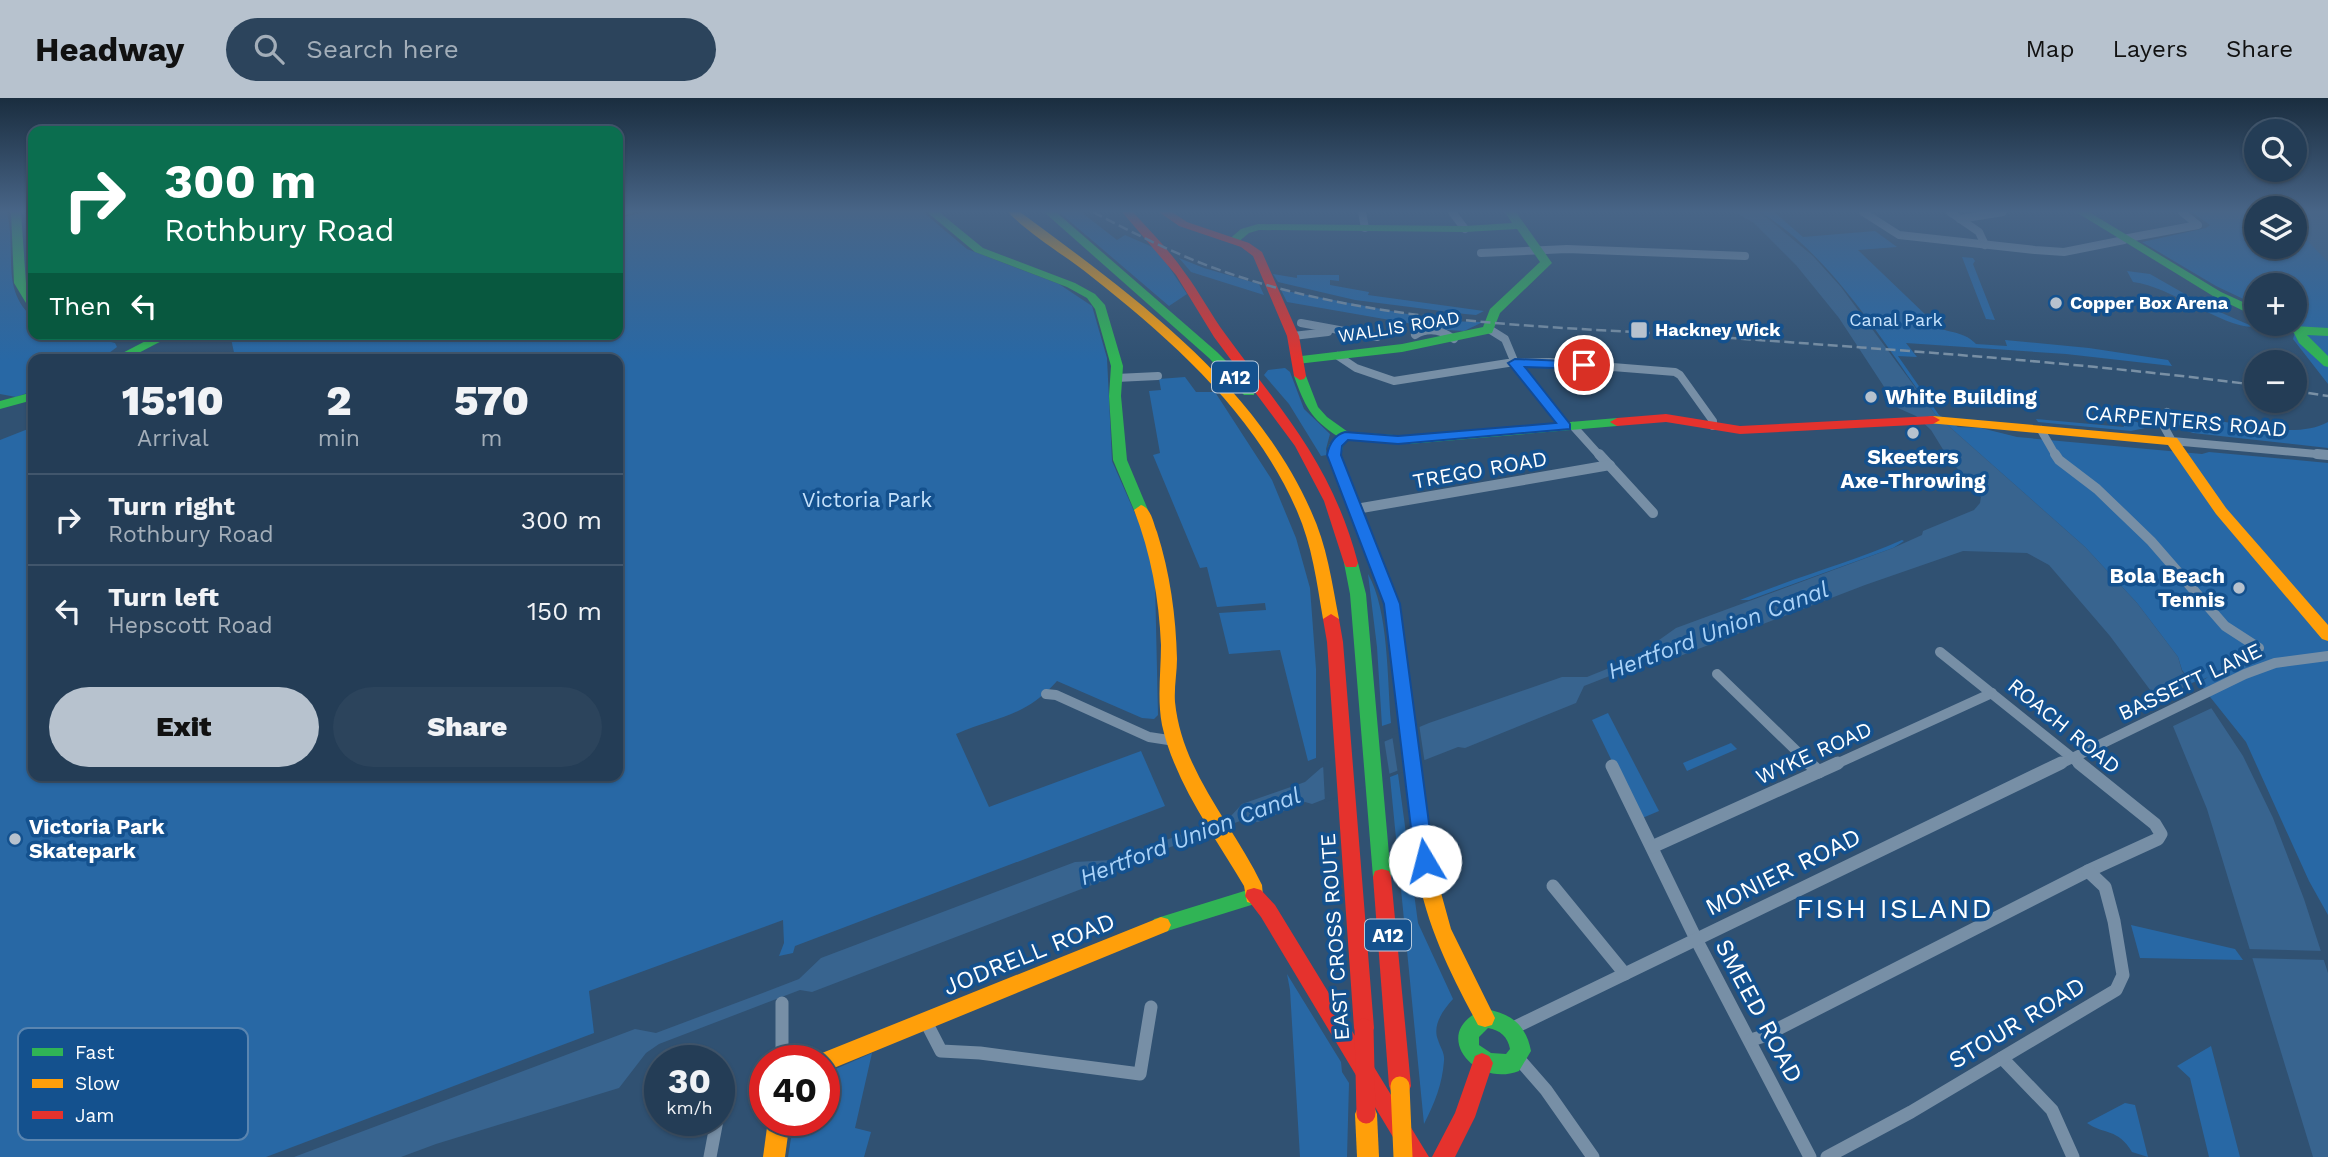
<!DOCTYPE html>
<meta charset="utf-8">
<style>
body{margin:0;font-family:"Work Sans",sans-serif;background:#2c445c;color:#f1f3f6;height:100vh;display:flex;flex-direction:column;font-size:26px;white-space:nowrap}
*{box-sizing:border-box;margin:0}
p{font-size:23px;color:#a3aeb9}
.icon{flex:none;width:38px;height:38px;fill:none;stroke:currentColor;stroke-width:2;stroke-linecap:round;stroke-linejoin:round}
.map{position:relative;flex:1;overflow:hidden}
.side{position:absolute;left:28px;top:256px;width:595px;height:427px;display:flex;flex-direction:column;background:#243d56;border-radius:14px;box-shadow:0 2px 5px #0004,0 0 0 2px #41566c}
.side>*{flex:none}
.guide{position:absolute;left:28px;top:28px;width:595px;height:214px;border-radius:14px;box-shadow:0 2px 5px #0004,0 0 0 2px #41566c;background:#0b6e4f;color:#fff;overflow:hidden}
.fabs{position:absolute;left:2244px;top:21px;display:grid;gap:14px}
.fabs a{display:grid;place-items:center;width:63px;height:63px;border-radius:50%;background:#243d56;box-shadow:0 2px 5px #0004,0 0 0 2px #41566c;font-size:35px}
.speed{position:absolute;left:644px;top:947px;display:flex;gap:14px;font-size:35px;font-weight:700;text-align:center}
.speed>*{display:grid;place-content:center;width:91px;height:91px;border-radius:50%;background:#243d56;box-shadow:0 2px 5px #0004,0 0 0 2px #41566c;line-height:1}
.speed small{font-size:18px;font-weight:400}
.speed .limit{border:10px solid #d22;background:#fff;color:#111}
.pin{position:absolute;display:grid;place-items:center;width:60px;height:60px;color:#fff;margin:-30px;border:4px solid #fff;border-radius:50%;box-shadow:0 2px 7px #0007}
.me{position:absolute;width:77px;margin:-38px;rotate:352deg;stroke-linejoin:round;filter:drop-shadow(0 0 5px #0008)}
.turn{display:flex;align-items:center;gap:24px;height:147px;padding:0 21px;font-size:32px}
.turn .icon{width:91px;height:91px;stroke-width:2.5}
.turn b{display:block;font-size:49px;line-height:60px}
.then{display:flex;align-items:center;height:66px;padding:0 21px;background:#0003;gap:14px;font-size:26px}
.eta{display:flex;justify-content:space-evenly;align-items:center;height:119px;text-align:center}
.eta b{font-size:42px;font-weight:800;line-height:49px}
.primary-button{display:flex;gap:14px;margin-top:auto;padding:14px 21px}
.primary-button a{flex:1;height:80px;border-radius:42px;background:#b7c2ce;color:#111;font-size:28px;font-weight:800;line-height:80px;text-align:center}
.primary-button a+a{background:#2c445c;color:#f1f3f6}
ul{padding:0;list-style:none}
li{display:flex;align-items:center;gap:21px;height:91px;padding:0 21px;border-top:2px solid #41566c}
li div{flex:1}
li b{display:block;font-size:26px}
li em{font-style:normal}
header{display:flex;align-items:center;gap:42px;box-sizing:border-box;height:98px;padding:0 35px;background:#b7c2ce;color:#111}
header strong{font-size:33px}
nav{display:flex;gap:38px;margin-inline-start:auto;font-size:24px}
.search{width:490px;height:63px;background:#2c445c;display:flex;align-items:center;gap:18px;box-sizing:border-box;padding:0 24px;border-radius:38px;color:#a3aeb9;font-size:26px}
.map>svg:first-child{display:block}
.green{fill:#2868a5}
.water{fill:#38648f}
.pier{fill:#305172}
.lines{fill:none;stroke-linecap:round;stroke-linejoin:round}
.street-far2{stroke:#778fa6;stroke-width:8}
.street-far1{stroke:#778fa6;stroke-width:10}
.street{stroke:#778fa6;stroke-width:13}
.fast{fill:#30b455;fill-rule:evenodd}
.slow{fill:#ff9f0a;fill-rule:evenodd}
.jam{fill:#e5322d;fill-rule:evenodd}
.rail{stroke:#7990a5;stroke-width:2.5;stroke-dasharray:10 4.5;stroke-linecap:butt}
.slow-bridge{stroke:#ff9f0a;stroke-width:19}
.jam-bridge{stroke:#e5322d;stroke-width:19}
.route{fill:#1a73e8;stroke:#114b97;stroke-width:2}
.poi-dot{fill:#b7c2ce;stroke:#14518e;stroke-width:2.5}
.labels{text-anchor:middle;stroke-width:7;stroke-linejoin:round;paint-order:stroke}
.far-poi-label{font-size:18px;font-weight:bold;fill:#fff;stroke:#14518e;text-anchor:start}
.far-park-label{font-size:18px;fill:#c6e2fc;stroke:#14518e}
.far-street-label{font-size:18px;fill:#fff;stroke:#14518e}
.shield{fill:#14518e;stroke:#b8cbdd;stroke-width:2}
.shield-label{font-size:19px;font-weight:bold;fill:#fff}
.poi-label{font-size:21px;font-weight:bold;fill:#fff;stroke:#14518e;text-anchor:start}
.street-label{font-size:21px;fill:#fff;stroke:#14518e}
.park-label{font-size:21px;fill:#c6e2fc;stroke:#14518e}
.water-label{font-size:23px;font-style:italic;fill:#abd3f8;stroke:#14518e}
.near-street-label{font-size:24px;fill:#fff;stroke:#14518e}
.near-neighbourhood-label{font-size:28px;letter-spacing:2px;fill:#fff;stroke:#14518e}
.key{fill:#14518e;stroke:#5a85b0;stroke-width:2}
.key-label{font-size:19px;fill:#fff}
</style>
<header>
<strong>Headway</strong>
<div class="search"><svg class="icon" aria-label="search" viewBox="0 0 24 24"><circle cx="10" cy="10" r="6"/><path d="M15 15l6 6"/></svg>Search here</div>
<nav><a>Map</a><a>Layers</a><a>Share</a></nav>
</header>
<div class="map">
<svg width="2328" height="1059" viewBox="0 0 2328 1059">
<rect width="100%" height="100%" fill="#305172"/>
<!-- green -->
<g class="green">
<path d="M0,114H7C17,158 0,190 33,220V236H81L115,245L117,249L101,261H33V293L16,299L0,296Z"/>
<path d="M647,114H923L967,151L1059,186L1092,208L1107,260L1112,363L1148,445L1155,483L1158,617L1154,621L1142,620L1057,583C1024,620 998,618 956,636L989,709L1141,653L1165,708L795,848L793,855L779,858L784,845L783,822L589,893L594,935L266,1059H0V342L33,329V677H618V261H231L235,259L230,236H618V120Z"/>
<path d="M1059,114H1081L1117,142L1125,137L1157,151L1187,196L1169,208Z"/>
<path d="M1760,114H1774L1803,139L1875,133L1897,149L1858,152L1930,221L1923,223C1938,235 1963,231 1976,246L2007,248L2005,242L2089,250L2168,262L2172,268L2066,256L1906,245L1917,259L1898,258L1939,317L1958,329L1981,330L2017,339L2202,356L2209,354L2328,365V817L2309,783L2246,644L2199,585L2208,579L2193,586L2182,572L2178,559L2137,505L2085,449L1935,316C1886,249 1833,158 1760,114Z"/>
<path d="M2192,114H2256V149H2294V114H2328V286L2293,241L2299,222L2294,221V187H2256V207L2216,188L2142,144L2206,130L2210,127Z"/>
<path d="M1962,159L1973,160L1975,163L1973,166L1995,222L1986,221Z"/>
<path d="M1179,160L1204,170L1259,186L1264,197L1191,174Z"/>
<path d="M2127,173L2150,176L2206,208L2254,229C2223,230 2172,189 2133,184Z"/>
<path d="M1273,176L1297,180V177H1339V183L1330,182V187L1369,194L1368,197L1484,213L1476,217L1465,216L1355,202L1278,184Z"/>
<path d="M1281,192L1444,223L1483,224L1464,233L1447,232L1287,204Z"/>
<path d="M1285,270L1290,274L1304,311L1330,336L1326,351L1327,357L1321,358L1289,306L1264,277L1268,272Z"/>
<path d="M1185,279L1196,294H1215L1272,382L1296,440L1310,490L1316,571V660L1308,663L1280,552L1229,556L1219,515L1266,512L1265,505L1217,509L1207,469L1200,470L1153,357L1160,355L1149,293L1161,292L1159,281Z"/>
<path d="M2194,319C2232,323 2294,343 2328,324V350L2193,335L2184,332L2176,324L2180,320Z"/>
<path d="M2036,321L2124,329L2121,322C2130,321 2139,323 2145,330L2131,333L2038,324Z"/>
<path d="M1902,442L1904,443L1893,450L1749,502H1740C1793,480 1849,465 1902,442Z"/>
<path d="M1368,476C1389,513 1387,582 1391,625L1382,628L1377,549Z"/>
<path d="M1608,615L1659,713L1640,721L1592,622Z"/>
<path d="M1731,645L1737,651L1687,673L1683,665Z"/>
<path d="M1398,676L1418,825L1453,901C1443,912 1432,927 1438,942C1440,949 1445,955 1444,963C1442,987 1435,1004 1424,1026L1390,679Z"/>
<path d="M2131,827L2235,851L2243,862L2140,860Z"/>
<path d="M1287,876L1341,964L1342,974L1349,985L1347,1059H1300L1290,892Z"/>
<path d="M2211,948L2240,1059H2209L2190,980L2177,968Z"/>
<path d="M872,955L855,1030L871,1034L864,1059H788L794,1022H824V976Z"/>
<path d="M2125,1005L2135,1007L2148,1059L2132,1054C2118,1030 2104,1037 2087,1025Z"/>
</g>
<!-- water -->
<g class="water">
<path d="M1735,114H1760L1813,158L1841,189L1935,316L2085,449L2137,505L2178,559L2182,573L2202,596L2243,658L2273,720L2304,801L2328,875V1059H2313L2207,711L2168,616L2110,538L2049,467L2027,455L1963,453L1865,487L1680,558L1648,563L1584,588L1576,605L1465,650L1458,649L1312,706L1305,704L1258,724L1240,723L1120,768L1105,782L812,894L800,892L659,946L646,955L619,990L436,1046L401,1059H294L635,931L656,935L752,899L799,881L821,860L1075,764L1112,762L1231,718L1242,706L1305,684L1321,670L1429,625L1562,579H1587L1644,556L1652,547L1676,530L1893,450L1922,437L1923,433L1974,412L1980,405L1981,399L1947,358L1931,332L1916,318L1898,310L1839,220L1796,167L1754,125Z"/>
<path d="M2294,114H2321L2328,121V164L2294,129Z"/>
</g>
<!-- pier -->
<g class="pier">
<path d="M2196,583L2214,609L2169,630L2155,604Z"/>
<path d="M1419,626L1425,666L1398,676L1392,637Z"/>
<path d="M1384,641L1390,679L1325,704L1323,665Z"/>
<path d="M2245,851L2325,853L2328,862L2248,860Z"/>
</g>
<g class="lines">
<!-- street-far2 -->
<g class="street-far2">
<path d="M1362,114L1365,130"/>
<path d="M1452,114L1465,131"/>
<path d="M1863,114L1899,137L2035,152L2064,154L2124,142"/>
<path d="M1950,114L1979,134L1985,147"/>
<path d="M1960,121L2003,114"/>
<path d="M2123,141L2198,127L2182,114"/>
<path d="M1481,155L1567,151L1745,158"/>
<path d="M1301,225L1377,239"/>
<path d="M1489,231L1505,241L1515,265L1566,328"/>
<path d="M1415,237C1428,229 1442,232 1454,241"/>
<path d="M1293,238L1328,234"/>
<path d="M1338,258L1356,270L1394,283L1508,265L1550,264L1675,274L1680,277L1713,323V328"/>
<path d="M1116,280L1158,278"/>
<path d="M2167,314L2162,325L2172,343L2328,357"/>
<path d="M1573,328L1600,358"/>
<path d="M2041,332L2056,358"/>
</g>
<!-- street-far1 -->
<g class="street-far1">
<path d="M1599,356L1653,415"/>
<path d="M2055,356L2059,362L2097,391L2151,443L2225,528L2259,550"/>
<path d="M2317,356L2328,357"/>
<path d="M1356,411L1610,367"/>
<path d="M1940,554L2081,667"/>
<path d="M1717,576L1811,667"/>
<path d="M1046,596L1056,597L1149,639L1175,643"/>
<path d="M1834,667L1992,595"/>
<path d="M2058,667L2245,576L2275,565L2328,558"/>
</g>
<!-- street -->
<g class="street">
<path d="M1809,665L1819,674"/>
<path d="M1612,668L1696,841L1810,1059"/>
<path d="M1652,749L1838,665"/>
<path d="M1553,788L1625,876"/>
<path d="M782,905V962"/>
<path d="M925,922L941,953L980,955L1140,976L1151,909"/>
<path d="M1513,930L2061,665"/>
<path d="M1751,942L1764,938L2088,773L2158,741L2161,736L2155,726L2079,665"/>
<path d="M1518,960L1546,992L1593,1059"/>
<path d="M2002,960L2052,1012L2073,1059"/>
<path d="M710,1059L717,1022"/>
<path d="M1827,1059L1911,1014L2116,892L2123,877L2114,823L2105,789L2088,773"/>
</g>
<!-- fast -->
<g class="fast">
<path d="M11,114H21L26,185L33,197V211L29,210L14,185Z"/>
<path d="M618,114H635L618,119Z"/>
<path d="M927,114H939L983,150L1075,185L1095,196L1105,207L1123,268L1121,298L1127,362L1148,412L1146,415L1141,417L1134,412L1113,362L1109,298L1111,268L1095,211L1087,200L1067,189L975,154Z"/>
<path d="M1044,114H1056L1217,254L1254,291V297H1244L1209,260Z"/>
<path d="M1505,114H1516L1552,165L1500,215L1492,235L1402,254L1297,266L1293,265V259L1402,246L1483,229L1490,211L1540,164L1517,131L1465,134L1259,132L1249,135L1237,145L1227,143L1241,131L1258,126L1465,128L1512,125Z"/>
<path d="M2076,114H2089L2221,194L2256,210V219L2213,198Z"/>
<path d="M2261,226L2328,230V238L2307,237L2328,258V269L2324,268L2299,245L2294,235L2263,229Z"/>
<path d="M159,236H175L127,261H111Z"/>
<path d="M1300,274L1306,278L1318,309L1327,319L1348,334L1409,338L1617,320L1624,324L1617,328L1409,346L1348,342L1343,348L1341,357L1400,506L1435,773L1433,779L1426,781L1419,779L1417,773L1384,506L1327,357L1329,347L1337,338C1310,320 1305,308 1294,278Z"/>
<path d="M33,294V302L0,311V303Z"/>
<path d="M1351,460L1358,465L1366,496L1391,779L1389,785L1382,787L1375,785L1373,779L1350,496L1344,465Z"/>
<path d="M1254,790L1261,792L1263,798L1261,804L1161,835L1154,833L1151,827L1154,821Z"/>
<path d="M1485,911C1511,915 1526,927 1531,953L1519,973C1473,991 1428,932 1485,911ZM1488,930C1500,932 1508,939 1510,951L1506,956L1491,955L1479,947V939Z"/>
</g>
<!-- slow -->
<g class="slow">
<path d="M1008,114H1020C1131,196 1253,283 1311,413C1327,447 1332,485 1339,521L1337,525L1331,526L1323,521C1317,485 1312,447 1297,413C1255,316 1173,243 1092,179C1065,157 1032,139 1008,114Z"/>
<path d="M1933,318L2177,340L2226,410L2328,527V543L2322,541L2216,416L2168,347L1928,325V319Z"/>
<path d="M1141,407C1151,410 1153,424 1157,434C1170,475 1176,518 1177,561C1177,575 1174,589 1175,604C1182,674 1233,726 1262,787L1263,798L1261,804L1254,806L1247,804L1244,788C1214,737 1175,685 1162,627C1157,600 1161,574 1161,547C1159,500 1151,456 1134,412Z"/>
<path d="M1426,765L1433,767L1435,773L1451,831L1495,920L1492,927L1485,929L1478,927C1451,877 1427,829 1417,773L1419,767Z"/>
<path d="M1161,819L1168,821L1171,827L1168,833L824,974V962H814L817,957Z"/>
<path d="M1366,1005L1374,1009L1377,1016L1379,1059H1357L1355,1016L1358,1009Z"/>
<path d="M768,1022H790L785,1059H763Z"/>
</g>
<!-- jam -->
<g class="jam">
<path d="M1122,114H1133C1151,134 1170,153 1185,175C1200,195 1211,217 1226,237C1284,316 1332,367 1358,465L1356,469H1346L1344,465L1324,403L1295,348L1214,239L1176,177Z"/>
<path d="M1159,114H1172L1187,124L1249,145L1262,154L1299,238L1306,278L1304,281L1300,282L1294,278L1287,238L1253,158L1241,149L1179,128Z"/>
<path d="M1666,316L1740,328L1933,318L1940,322L1933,326L1740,336L1666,324L1617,328L1610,324L1617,320Z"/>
<path d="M1331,516L1339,521L1343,544L1374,930L1371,937L1364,940L1357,937L1354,930L1327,544L1323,521Z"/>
<path d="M1382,771L1389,773L1391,779L1411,988L1408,995L1400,998L1392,995L1389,988L1373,779L1375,773Z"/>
<path d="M1254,790L1261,792L1275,807L1429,1059H1405L1261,819L1245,798L1247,792Z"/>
<path d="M1482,955L1489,958L1493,965L1475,1019L1455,1059H1432L1455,1015L1475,958Z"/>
</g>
<!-- rail -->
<g class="rail">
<path d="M1093,114C1137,137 1181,159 1228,175C1384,228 1555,228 1717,239C1897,252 2077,264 2256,287"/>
<path d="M2294,293L2328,298"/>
</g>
<!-- slow-bridge -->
<path class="slow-bridge" d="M1400,988L1403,1059"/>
<!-- jam-bridge -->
<path class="jam-bridge" d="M1364,930L1366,1016"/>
</g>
<!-- sky -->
<linearGradient id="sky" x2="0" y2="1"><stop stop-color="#1a2d3f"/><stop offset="0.43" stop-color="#486587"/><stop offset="1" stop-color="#486587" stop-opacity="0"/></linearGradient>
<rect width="2328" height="263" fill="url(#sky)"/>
<!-- route -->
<path class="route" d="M1515,261L1589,264L1591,267L1584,271L1525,269L1570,326V331L1398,346L1348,342L1342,348L1341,357L1400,506L1434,763L1431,769L1425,771L1418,769L1415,763L1384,506L1327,357C1329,347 1334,337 1345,334L1398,338L1556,325L1508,265Z"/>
<!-- markers -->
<g class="poi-dot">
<circle cx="2056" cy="205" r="7"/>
<rect x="1630" y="223" width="18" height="18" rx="3.5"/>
<circle cx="1871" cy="299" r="7"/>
<circle cx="1913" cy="335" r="7"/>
<circle cx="2239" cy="490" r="7"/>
<circle cx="15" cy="741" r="7"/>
</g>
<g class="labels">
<!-- far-poi labels -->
<g class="far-poi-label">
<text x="2070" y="211">Copper Box Arena</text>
<text x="1655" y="238">Hackney Wick</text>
</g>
<!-- far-park labels -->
<g class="far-park-label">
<text x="1896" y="228">Canal Park</text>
</g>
<!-- far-street labels -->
<g class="far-street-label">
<text transform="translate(1399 229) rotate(-9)" y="6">WALLIS ROAD</text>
</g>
<!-- shield labels -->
<g class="shield">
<rect x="1212" y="263.5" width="46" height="31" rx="5"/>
<rect x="1365" y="821.5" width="46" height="31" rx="5"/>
</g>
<g class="shield-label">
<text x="1235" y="286">A12</text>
<text x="1388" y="844">A12</text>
</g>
<!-- poi labels -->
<g class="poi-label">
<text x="1885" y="306">White Building</text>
<text x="1913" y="366" text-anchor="middle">Skeeters<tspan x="1913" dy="24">Axe-Throwing</tspan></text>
<text x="2225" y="485" text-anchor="end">Bola Beach<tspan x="2225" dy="24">Tennis</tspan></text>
<text x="29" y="736">Victoria Park<tspan x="29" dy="24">Skatepark</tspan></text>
</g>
<!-- street labels -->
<g class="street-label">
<text transform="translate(2186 323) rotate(5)" y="7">CARPENTERS ROAD</text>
<text transform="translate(1480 372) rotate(-10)" y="7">TREGO ROAD</text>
<text transform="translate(2190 584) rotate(-25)" y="7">BASSETT LANE</text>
<text transform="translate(2064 628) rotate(39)" y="7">ROACH ROAD</text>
<text transform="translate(1814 655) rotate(-24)" y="7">WYKE ROAD</text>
<text transform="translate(1335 839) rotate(-94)" y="7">EAST CROSS ROUTE</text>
</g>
<!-- park labels -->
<g class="park-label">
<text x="867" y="409">Victoria Park</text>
</g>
<!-- water labels -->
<g class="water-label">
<text transform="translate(1718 532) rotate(-21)" y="8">Hertford Union Canal</text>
<text transform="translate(1190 738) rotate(-21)" y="8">Hertford Union Canal</text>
</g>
<!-- near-street labels -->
<g class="near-street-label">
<text transform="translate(1783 774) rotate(-26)" y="8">MONIER ROAD</text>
<text transform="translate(1029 856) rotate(-22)" y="8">JODRELL ROAD</text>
<text transform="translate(1759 913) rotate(62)" y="8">SMEED ROAD</text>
<text transform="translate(2017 925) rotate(-31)" y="8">STOUR ROAD</text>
</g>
<!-- near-neighbourhood labels -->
<g class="near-neighbourhood-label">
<text x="1895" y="820">FISH ISLAND</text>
</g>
</g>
<!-- legend -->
<rect x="18" y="930" width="230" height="112" rx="10" class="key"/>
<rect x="32" y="950" width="31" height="8" fill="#30b455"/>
<rect x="32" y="981" width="31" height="9" fill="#ff9f0a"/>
<rect x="32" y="1013" width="31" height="8" fill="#e5322d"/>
<g class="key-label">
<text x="75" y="961">Fast</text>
<text x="75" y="992">Slow</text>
<text x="75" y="1024">Jam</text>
</g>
</svg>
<div class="fabs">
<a><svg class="icon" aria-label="search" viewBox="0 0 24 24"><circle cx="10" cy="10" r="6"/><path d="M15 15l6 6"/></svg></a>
<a><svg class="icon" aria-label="layers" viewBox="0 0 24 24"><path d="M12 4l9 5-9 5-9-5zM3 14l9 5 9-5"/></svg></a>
<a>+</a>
<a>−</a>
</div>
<div class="speed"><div>30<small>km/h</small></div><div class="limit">40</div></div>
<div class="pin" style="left:1584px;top:267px;background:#d93025"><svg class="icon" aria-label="arrive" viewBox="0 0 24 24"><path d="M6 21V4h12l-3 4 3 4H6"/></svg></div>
<svg class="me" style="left:1425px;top:763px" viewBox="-20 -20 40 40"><circle r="19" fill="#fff"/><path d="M0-13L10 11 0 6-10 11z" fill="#1a73e8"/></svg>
<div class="guide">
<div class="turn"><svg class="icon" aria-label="right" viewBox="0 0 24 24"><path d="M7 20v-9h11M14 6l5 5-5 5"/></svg><div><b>300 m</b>Rothbury Road</div></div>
<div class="then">Then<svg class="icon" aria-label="left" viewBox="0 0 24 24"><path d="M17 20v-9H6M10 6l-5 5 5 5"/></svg></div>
</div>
<section class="side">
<div class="eta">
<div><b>15:10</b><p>Arrival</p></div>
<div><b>2</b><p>min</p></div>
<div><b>570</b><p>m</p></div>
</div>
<ul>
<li><svg class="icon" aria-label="right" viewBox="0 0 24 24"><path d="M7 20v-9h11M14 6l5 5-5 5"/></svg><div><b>Turn right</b><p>Rothbury Road</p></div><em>300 m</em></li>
<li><svg class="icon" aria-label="left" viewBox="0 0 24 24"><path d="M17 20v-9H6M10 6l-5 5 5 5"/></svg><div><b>Turn left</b><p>Hepscott Road</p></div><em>150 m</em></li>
</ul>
<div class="primary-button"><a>Exit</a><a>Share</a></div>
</section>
</div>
